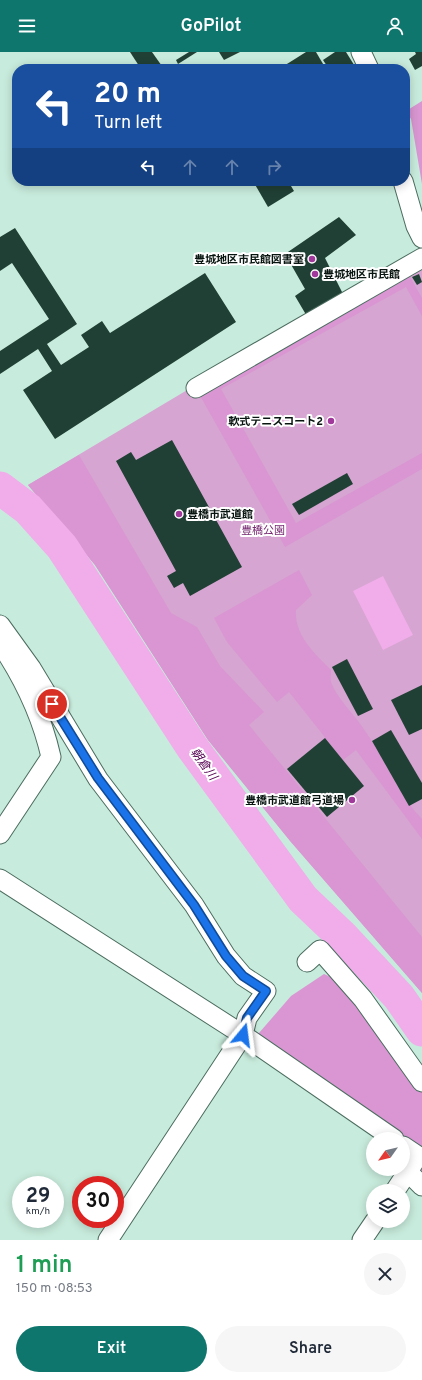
<!DOCTYPE html>
<meta charset="utf-8">
<style>
body{margin:0;font-family:Overpass,"Noto Sans JP",sans-serif;background:#f6f6f7;color:#1f2937;height:100vh;display:flex;flex-direction:column;font-size:15px;white-space:nowrap}
*{box-sizing:border-box;margin:0}
p{font-size:13px;color:#747a83}
.icon{flex:none;width:22px;height:22px;fill:none;stroke:currentColor;stroke-width:2;stroke-linecap:round;stroke-linejoin:round}
.map{position:relative;height:1188px;overflow:hidden}
.side{display:flex;flex-direction:column;background:#fff;flex:1}
.side>*{flex:none}
.banner{position:absolute;left:12px;top:12px;width:398px;height:122px;border-radius:16px;box-shadow:0 2px 10px #0003;background:#1a4fa0;color:#fff;overflow:hidden}
.needle{width:26px;rotate:236deg}
.buttons{position:absolute;left:366px;top:1080px;display:grid;gap:8px}
.buttons a{display:grid;place-items:center;width:44px;height:44px;border-radius:50%;background:#fff;box-shadow:0 2px 10px #0003;font-size:20px}
.speed{position:absolute;left:12px;top:1124px;display:flex;gap:8px;font-size:20px;font-weight:700;text-align:center}
.speed>*{display:grid;place-content:center;width:52px;height:52px;border-radius:50%;background:#fff;box-shadow:0 2px 10px #0003;line-height:1}
.speed small{font-size:10px;font-weight:400}
.speed .limit{border:6px solid #d22;background:#fff;color:#111}
.pin{position:absolute;display:grid;place-items:center;width:34px;height:34px;color:#fff;margin:-17px;border:2px solid #fff;border-radius:50%;box-shadow:0 1px 4px #0007}
.me{position:absolute;width:44px;margin:-22px;rotate:16deg;stroke-linejoin:round;filter:drop-shadow(0 0 3px #0008)}
.turn{display:flex;align-items:center;gap:14px;height:84px;padding:0 16px;font-size:18px}
.turn .icon{width:52px;height:52px;stroke-width:2.5}
.turn b{display:block;font-size:28px;line-height:34px}
.lanes{display:flex;align-items:center;height:38px;padding:0 16px;background:#0003;justify-content:center;gap:20px;direction:ltr}
.lanes .off{opacity:.35}
.round{display:grid;place-items:center;flex:none;width:42px;height:42px;border-radius:21px;background:#f6f6f7}
.headline{display:flex;align-items:center;justify-content:space-between;height:68px;padding:0 16px}
h1{font-size:24px;font-weight:600;line-height:30px;color:#1e9e55}
.button{display:flex;gap:8px;margin-top:auto;padding:8px 16px}
.button a{flex:1;height:46px;border-radius:24px;background:#0f766e;color:#fff;font-size:16px;font-weight:600;line-height:46px;text-align:center}
.button a+a{background:#f6f6f7;color:#1f2937}
header{display:flex;justify-content:space-between;align-items:center;height:52px;padding:0 16px;background:#0f766e;color:#fff;font-size:18px;font-weight:600}
.map>svg:first-child{display:block}
.green{fill:#d6a5d1}
.forest{fill:#d996d2}
.water{fill:#f1acea}
.lines{fill:none;stroke-linecap:round;stroke-linejoin:round}
.river{stroke:#f1acea;stroke-width:33}
.building{fill:#214035}
.minor-casing{stroke:#4b6c5f;stroke-width:21}
.minor{stroke:#fff;stroke-width:19}
.route-casing{stroke:#114b97;stroke-width:10}
.route{stroke:#1a73e8;stroke-width:7}
.poi-dot{fill:#a1389b;stroke:#fff;stroke-width:1.5}
.labels{text-anchor:middle;stroke-width:4;stroke-linejoin:round;paint-order:stroke}
.poi-label{font-size:11px;font-weight:bold;fill:#071410;stroke:#fff;text-anchor:end}
.park-label{font-size:11px;fill:#772972;stroke:#fff}
.water-label{font-size:12px;font-style:italic;fill:#540051;stroke:#fff}
</style>
<header><svg class="icon" aria-label="menu" viewBox="0 0 24 24"><path d="M4 6h16M4 12h16M4 18h16"/></svg>GoPilot<svg class="icon" aria-label="person" viewBox="0 0 24 24"><circle cx="12" cy="8" r="4"/><path d="M4 21q1-7 8-7t8 7"/></svg></header>
<div class="map">
<svg width="422" height="1188" viewBox="0 0 422 1188">
<rect width="100%" height="100%" fill="#c7ebdc"/>
<!-- green -->
<path class="green" d="M422,198V941L291,790L208,688L95,513L28,433Z"/>
<!-- forest -->
<g class="forest">
<path d="M422,49V132L411,67L406,59Z"/>
<path d="M405,224L410,225L422,246V264L406,235L221,337L296,471L422,401V417L285,495L198,340Z"/>
<path d="M79,403L171,561L197,575L220,614L264,660L249,673L422,885V941L291,790L208,688L95,513L28,433Z"/>
<path d="M299,518L312,543L296,558C294,583 315,602 331,618C331,622 330,627 331,630C336,645 352,660 361,673C383,703 396,740 422,767V787L356,698L343,708L289,640L277,650L227,590L214,566Z"/>
<path d="M324,922L337,928L422,1030V1134L408,1120L418,1104L253,988L291,944Z"/>
</g>
<!-- water -->
<path class="water" d="M383,524L413,583L383,598L353,539Z"/>
<g class="lines">
<!-- river -->
<path class="river" d="M0,436L28,457L62,495L192,695L303,847L343,885L399,945L422,978"/>
</g>
<!-- building -->
<g class="building">
<path d="M130,0H152L164,17H141Z"/>
<path d="M189,0H197L178,12L176,8Z"/>
<path d="M219,0H240L224,8Z"/>
<path d="M306,0H316L326,17H279Z"/>
<path d="M335,0H346L356,16L329,17L323,8Z"/>
<path d="M415,0H422V14L415,18L409,7L416,2Z"/>
<path d="M253,129H288L294,139L268,155Z"/>
<path d="M339,165L356,183L325,206L344,244L308,266L295,244L305,237L285,202Z"/>
<path d="M15,176L77,272L47,292L61,313L89,295L81,283L102,269L110,281L205,221L236,270L55,387L23,338L52,319L38,297L0,322V299L49,267L12,211L0,219V185Z"/>
<path d="M419,222L422,230L417,233L412,225Z"/>
<path d="M172,388L242,515L190,544L183,531L174,536L167,524L176,519L116,409L131,400L136,408Z"/>
<path d="M347,421L353,432L299,463L292,452Z"/>
<path d="M347,607L373,657L358,664L332,615Z"/>
<path d="M422,633V677L409,683L391,648Z"/>
<path d="M391,678L422,731V747L409,754L372,689Z"/>
<path d="M325,686L364,734L327,765L287,717Z"/>
</g>
<g class="lines">
<defs>
<g id="minor">
<path d="M361,0L369,17"/>
<path d="M403,129L416,174L422,186"/>
<path d="M196,336L422,206"/>
<path d="M0,573L31,616L98,727L194,853L226,904L243,924L266,939L247,966L243,983L394,1087"/>
<path d="M0,591C23,625 42,665 51,705L0,782"/>
<path d="M0,827L243,983L108,1188"/>
<path d="M307,910L320,898L363,947L422,1030"/>
<path d="M408,1120L422,1134"/>
<path d="M395,1139L418,1104L403,1094"/>
<path d="M362,1188L375,1169"/>
</g>
</defs>
<!-- minor casing -->
<use href="#minor" class="minor-casing"/>
<!-- minor -->
<use href="#minor" class="minor"/>
</g>
<g class="lines">
<defs>
<path id="route" d="M52,652L98,726L194,853L226,904L243,924L266,939L247,966L243,983"/>
</defs>
<!-- route casing -->
<use href="#route" class="route-casing"/>
<!-- route -->
<use href="#route" class="route"/>
</g>
<!-- markers -->
<g class="poi-dot">
<circle cx="312" cy="207" r="4"/>
<circle cx="315" cy="222" r="4"/>
<circle cx="331" cy="369" r="4"/>
<circle cx="179" cy="462" r="4"/>
<circle cx="352" cy="748" r="4"/>
</g>
<g class="labels">
<!-- poi labels -->
<g class="poi-label">
<text x="304" y="211">豊城地区市民館図書室</text>
<text x="323" y="226" text-anchor="start">豊城地区市民館</text>
<text x="323" y="373">軟式テニスコート2</text>
<text x="187" y="466" text-anchor="start">豊橋市武道館</text>
<text x="344" y="752">豊橋市武道館弓道場</text>
</g>
<!-- park labels -->
<g class="park-label">
<text x="263" y="482">豊橋公園</text>
</g>
<!-- water labels -->
<g class="water-label">
<text transform="translate(204 712) rotate(54)" y="4">朝倉川</text>
</g>
</g>
</svg>
<div class="buttons">
<a><svg class="needle" viewBox="-14 -14 28 28"><path d="M0-13l5 13h-10z" fill="#e53935"/><path d="M0 13l5-13h-10z" fill="#747a83"/></svg></a>
<a><svg class="icon" aria-label="layers" viewBox="0 0 24 24"><path d="M12 4l9 5-9 5-9-5zM3 14l9 5 9-5"/></svg></a>
</div>
<div class="speed"><div>29<small>km/h</small></div><div class="limit">30</div></div>
<div class="pin" style="left:52px;top:652px;background:#d93025"><svg class="icon" aria-label="arrive" viewBox="0 0 24 24"><path d="M6 21V4h12l-3 4 3 4H6"/></svg></div>
<svg class="me" style="left:243px;top:983px" viewBox="-20 -20 40 40"><path d="M0-17L14 15 0 8-14 15z" fill="#1a73e8" stroke="#fff" stroke-width="4"/></svg>
<div class="banner">
<div class="turn"><svg class="icon" aria-label="left" viewBox="0 0 24 24"><path d="M17 20v-9H6M10 6l-5 5 5 5"/></svg><div><b>20 m</b>Turn left</div></div>
<div class="lanes"><svg class="icon" aria-label="left" viewBox="0 0 24 24"><path d="M17 20v-9H6M10 6l-5 5 5 5"/></svg><svg class="icon off" aria-label="ahead" viewBox="0 0 24 24"><path d="M12 20V5M6 11l6-6 6 6"/></svg><svg class="icon off" aria-label="ahead" viewBox="0 0 24 24"><path d="M12 20V5M6 11l6-6 6 6"/></svg><svg class="icon off" aria-label="right" viewBox="0 0 24 24"><path d="M7 20v-9h11M14 6l5 5-5 5"/></svg></div>
</div>
</div>
<section class="side">
<div class="headline"><div><h1>1 min</h1><p>150 m · 08:53</p></div><a class="round"><svg class="icon" aria-label="close" viewBox="0 0 24 24"><path d="M6 6l12 12M18 6L6 18"/></svg></a></div>
<div class="button"><a>Exit</a><a>Share</a></div>
</section>
